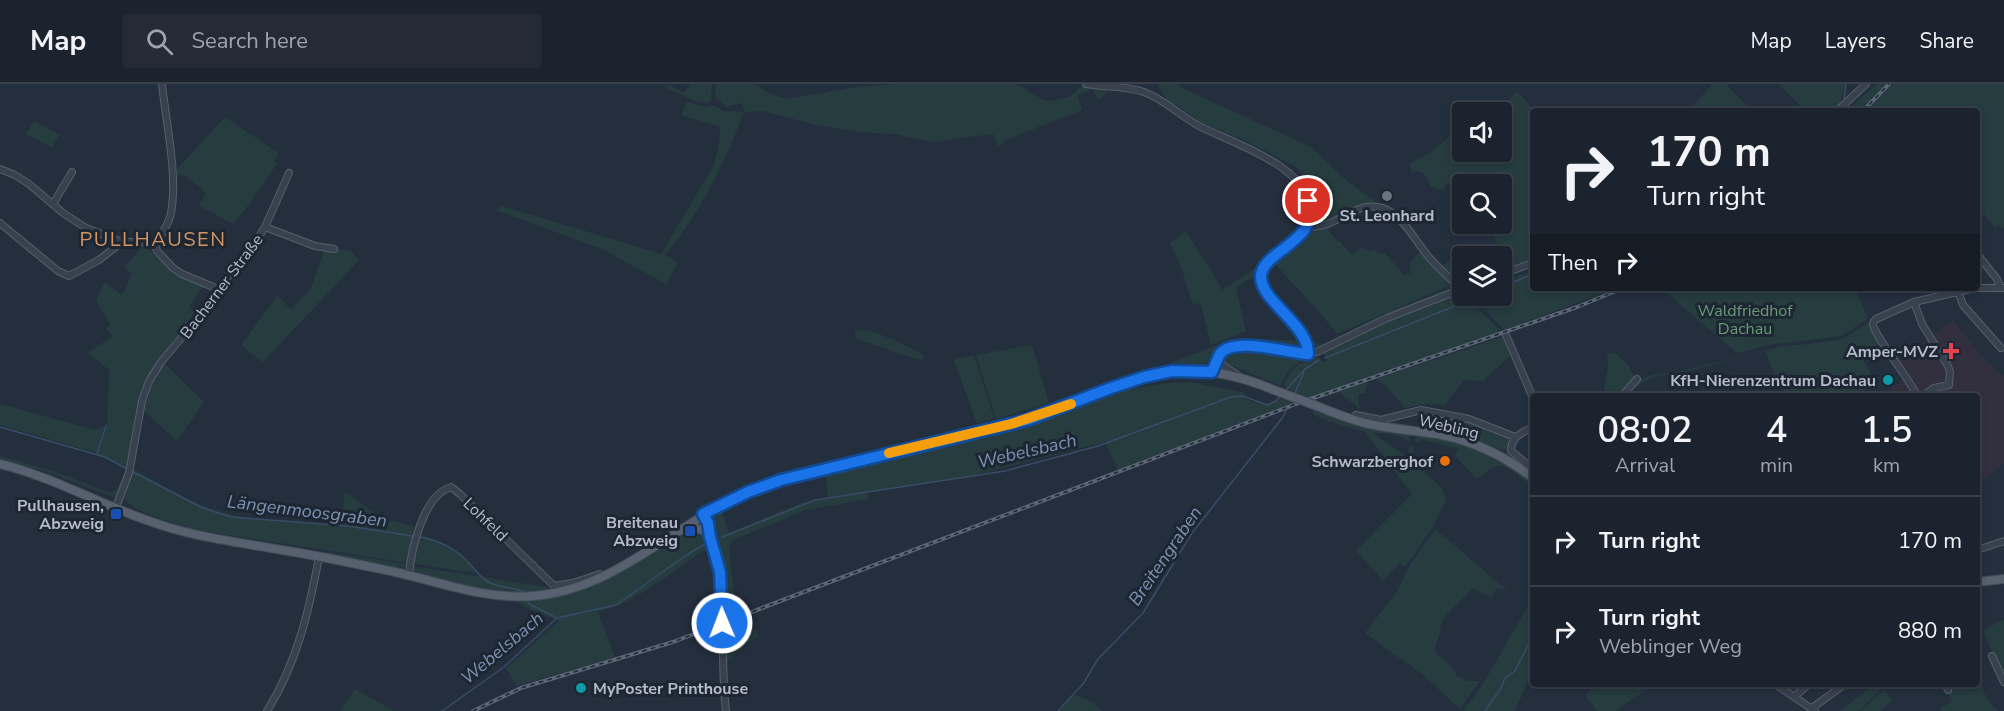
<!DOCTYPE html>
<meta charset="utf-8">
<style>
body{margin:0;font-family:"Nunito Sans",sans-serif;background:#242b36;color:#f1f3f6;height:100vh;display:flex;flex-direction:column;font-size:22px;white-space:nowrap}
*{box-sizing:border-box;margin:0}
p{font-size:20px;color:#a0a4aa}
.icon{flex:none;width:33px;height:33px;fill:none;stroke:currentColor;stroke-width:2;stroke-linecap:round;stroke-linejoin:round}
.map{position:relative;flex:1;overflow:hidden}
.details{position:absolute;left:1530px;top:309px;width:450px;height:294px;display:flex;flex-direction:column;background:#1b232e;border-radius:6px;box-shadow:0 3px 9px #0003,0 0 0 2px #39404a}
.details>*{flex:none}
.top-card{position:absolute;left:1530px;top:24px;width:450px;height:183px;border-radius:6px;box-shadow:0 3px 9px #0003,0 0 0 2px #39404a;background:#1b232e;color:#f1f3f6;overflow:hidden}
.fabs{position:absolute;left:1452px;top:18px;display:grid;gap:12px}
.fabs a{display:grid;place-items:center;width:60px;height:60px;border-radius:6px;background:#1b232e;box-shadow:0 3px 9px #0003,0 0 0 2px #39404a;font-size:30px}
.pin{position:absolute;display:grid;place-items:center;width:51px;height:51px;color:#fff;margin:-26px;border:3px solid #fff;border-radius:50%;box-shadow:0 2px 6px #0007}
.me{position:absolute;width:66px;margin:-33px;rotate:359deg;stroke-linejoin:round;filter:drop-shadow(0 0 4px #0008)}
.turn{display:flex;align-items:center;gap:21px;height:126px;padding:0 18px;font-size:27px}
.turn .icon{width:78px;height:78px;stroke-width:2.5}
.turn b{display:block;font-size:42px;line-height:51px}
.then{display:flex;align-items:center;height:57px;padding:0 18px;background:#0003;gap:12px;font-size:22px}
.eta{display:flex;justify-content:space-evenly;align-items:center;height:102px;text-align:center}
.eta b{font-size:36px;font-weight:600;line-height:42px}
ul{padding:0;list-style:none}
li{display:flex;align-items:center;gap:18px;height:90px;padding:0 18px;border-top:2px solid #39404a}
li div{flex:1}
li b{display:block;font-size:22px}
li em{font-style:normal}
header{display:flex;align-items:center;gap:36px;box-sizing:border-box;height:84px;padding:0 30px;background:#1b232e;border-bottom:2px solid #39404a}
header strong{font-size:28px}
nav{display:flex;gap:33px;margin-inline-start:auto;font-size:21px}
.search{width:420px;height:54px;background:#242b36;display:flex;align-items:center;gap:15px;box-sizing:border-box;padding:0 21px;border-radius:6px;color:#a0a4aa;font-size:22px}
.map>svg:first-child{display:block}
.medical{fill:#32303f}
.green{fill:#263c3f;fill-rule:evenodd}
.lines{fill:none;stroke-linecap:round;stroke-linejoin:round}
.stream{stroke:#394c67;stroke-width:1.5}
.minor-casing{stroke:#565f6c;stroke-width:8}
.major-casing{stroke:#414a57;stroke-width:10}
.minor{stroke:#38414e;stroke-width:6}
.major{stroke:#56606e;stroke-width:8}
.rail-casing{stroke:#5a6575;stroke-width:4}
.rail{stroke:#1d2633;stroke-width:1.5;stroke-dasharray:4.5;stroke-linecap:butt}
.major-bridge-casing{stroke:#414a57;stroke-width:10;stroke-linecap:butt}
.major-bridge{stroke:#56606e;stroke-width:8}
.route-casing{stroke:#114b97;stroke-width:15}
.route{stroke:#1a73e8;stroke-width:10}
.slow{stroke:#f59e0b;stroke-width:10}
.worship-dot{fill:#6b7280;stroke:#1d2633;stroke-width:2}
.health-dot{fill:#e0444e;stroke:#1d2633;stroke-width:2}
.culture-dot{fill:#0f9aa8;stroke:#1d2633;stroke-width:2}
.food-dot{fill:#e8710a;stroke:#1d2633;stroke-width:2}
.transit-dot{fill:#1a4fb4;stroke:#1d2633;stroke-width:2}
.labels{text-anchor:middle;stroke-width:6;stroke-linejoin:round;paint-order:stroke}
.poi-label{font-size:16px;font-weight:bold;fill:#b4bcc9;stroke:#1d2633;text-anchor:end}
.street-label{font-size:16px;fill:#b4bcc9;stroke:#1d2633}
.park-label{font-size:16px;fill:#6b9a76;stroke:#1d2633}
.water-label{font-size:18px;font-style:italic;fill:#7c92b1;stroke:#1d2633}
.quarter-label{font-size:20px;letter-spacing:1.5px;fill:#d59563;stroke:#1d2633}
</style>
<header>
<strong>Map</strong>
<div class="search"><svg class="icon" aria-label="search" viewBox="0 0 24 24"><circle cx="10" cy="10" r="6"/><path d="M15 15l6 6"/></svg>Search here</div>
<nav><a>Map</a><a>Layers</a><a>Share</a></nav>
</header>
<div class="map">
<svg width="2004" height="627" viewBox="0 0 2004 627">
<rect width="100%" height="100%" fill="#242f3e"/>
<!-- medical -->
<path class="medical" d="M1953 236 1981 272 2001 291H2004V379L1977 400V312H1882L1905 293 1897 278Z"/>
<!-- green -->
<path class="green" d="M669 0 683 9 691 0H712L711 16 707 19 697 18 667 4Z
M716 0H754L767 8 786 15 856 3 894 0H1016L1043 16 1052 17 1068 13 1076 8 1080 3 1110 5 1098 17 1093 5 1077 11 1082 26 1003 57V60L998 62 993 50 932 58 894 50 859 48 812 40 763 27 744 28C725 78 700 130 665 171L678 179 666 200 602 165 496 126 502 122 661 170 713 83 718 66 720 45 718 42 681 31 687 18 704 23 713 21 723 27 744 28 742 19 727 23 715 12Z
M1157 0H1178L1182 4 1311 63 1341 92 1376 118 1375 120 1355 124 1317 140V127L1313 112 1305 92 1296 83 1244 56 1198 37 1178 22 1168 18Z
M1712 0H1728V3L1752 27H1689Z
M1778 0H1846L1839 21 1831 27H1806Z
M1877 0H1886L1860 27H1846Z
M1893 0H2004V143L2002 145 1998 141 1995 144 1984 130 1977 136V27H1867Z
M1517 7 1535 27H1533V175L1502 186V172H1492L1500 165 1488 140H1502V100H1469L1462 93 1446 101 1443 107 1430 102C1429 92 1421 86 1412 88L1409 80 1431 68 1462 42V68H1502V28H1499Z
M225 33 279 69 274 77 277 80 244 127 233 140 199 122 206 109 185 91 173 92 174 88Z
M34 37 60 51 52 63 26 50Z
M1325 142 1338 158 1340 157 1352 171 1362 163 1371 168 1374 165 1379 169H1385L1405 192 1410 189V178L1422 166 1454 200 1337 250 1322 231 1273 178 1307 148Z
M1186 147 1223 206 1259 182 1258 190 1236 203 1246 247 1211 261 1201 221 1200 219 1193 221 1181 183 1170 159Z
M143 161 175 189 204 200 189 223 200 230 149 293 128 384 98 371 107 341 109 286 88 269 113 252 106 245 110 240 96 217 104 198 122 211 132 190 125 183Z
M1480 162 1485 171 1488 172H1462V200L1460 201 1443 184V181L1449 176Z
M325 165 350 166 359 176 263 278 241 261 277 212 291 225 310 206Z
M1533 186V204H1615L1505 246 1471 212H1502V198Z
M1454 202 1451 206 1373 238 1328 261 1316 265 1308 258 1322 260 1389 228Z
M1661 204H1871L1858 210 1868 234 1842 252 1768 261 1737 269Z
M1460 208 1502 248 1372 291 1310 314 1286 304 1284 300C1289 288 1303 273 1316 271L1323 278 1327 276 1323 269 1392 235Z
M1869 238 1880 259 1861 273 1876 297 1858 312H1787L1771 283 1765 266 1686 288 1652 293 1635 303 1627 312H1625L1635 299 1651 291 1682 287 1783 262 1809 260 1843 255Z
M855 246C881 246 899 260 923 270V276L898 270 886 264C881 264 863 256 855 254Z
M1505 252 1512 270 1483 297 1464 296 1445 321 1425 320 1405 324 1386 302 1376 295Z
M1240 254 1302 257 1304 261 1301 267C1279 267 1257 256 1235 259 1223 261 1221 268 1213 275 1202 283 1184 279 1171 279L1225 258Z
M1032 261 1049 319 996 335 976 271Z
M1235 264H1248L1299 272 1302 275 1286 290 1281 302 1230 281 1224 276V271Z
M1614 269C1625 276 1631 282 1634 294L1620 312H1603L1608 282 1607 270Z
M974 271 994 334 977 340 954 276Z
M164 279 204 318 177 357 143 326 152 300Z
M1368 297 1365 309 1358 311 1360 325 1339 308Z
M1192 298 1245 309 1243 314 1266 322 1282 315 1295 318 1118 386 1105 358 962 394 867 408 868 415 806 426 733 456 729 464 736 529 724 533 723 501 710 433 712 429 721 425 761 406 785 397 845 383H851L954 357 957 359 1005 349 1009 345 1044 337 1111 309 1164 299ZM826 392 828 414 801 419 729 449 722 429 761 409 795 399Z
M0 320 95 346 105 342 97 369 0 341Z
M1313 325 1349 337 1410 352 1409 357C1401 351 1384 349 1373 349L1407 373 1409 363 1412 361 1415 376 1413 379 1442 404 1446 416 1432 445 1405 483 1400 479 1383 496 1356 467 1412 410 1365 348 1325 336 1312 330Z
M1449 332 1483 341 1510 352 1507 367 1446 348Z
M979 340 982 342 981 345 838 379 837 376 967 346Z
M1419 350C1435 354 1453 355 1469 360 1492 368 1515 383 1533 399V405C1526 398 1507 379 1497 382 1491 384 1483 391 1477 395L1454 371 1458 365 1421 355 1419 358 1415 356Z
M0 372 53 387 111 409 118 404 125 387 127 389 118 415 44 387 0 376Z
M132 384C163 401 195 423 229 430 265 438 304 437 341 440L345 408 383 435 414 442 408 479 216 449C194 445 135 432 124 414Z
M1435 445 1508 507 1497 504 1491 513 1473 504 1447 530 1441 540 1440 549 1435 564 1436 569 1453 584 1457 592 1467 597H1480L1460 625 1422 590 1365 549 1398 506 1411 479Z
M688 447H699L706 455 714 478 706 465C674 486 636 519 598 528L615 573 517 602 506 584 559 537 529 525 511 514 571 508Z
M418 450C442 458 461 467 477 488L460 487 412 479Z
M319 467 408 480 406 484 398 482 395 486 319 469Z
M412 482 547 503 551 507 520 509 485 506 412 488Z
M1533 514V586L1515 627H1463L1481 603Z
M749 535 759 552 747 560 727 578 725 547 729 543Z
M2004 535V591L1985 553 1984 546Z
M1977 585C1982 602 1984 618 2000 627H1942L1939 624 1952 618 1948 609 1952 608 1947 600H1977Z
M1599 600H1655L1615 627H1597L1585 611Z
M1875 600H1883V603L1859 627H1840Z
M355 605 394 627H340Z
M1885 605 1892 617 1880 627H1860Z
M1074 611 1087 615 1103 627H1059Z"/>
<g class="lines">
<!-- stream -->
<path class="stream" d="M1844 18 1846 0
M1502 203 1533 190
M1325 274 1480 212
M1285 307 1305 285 1319 276
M1294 311 1304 288
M0 343 105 373 127 385
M97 370 106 342
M131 387 203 424 231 433 347 442 412 452
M420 453C437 456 454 464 466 476 474 484 480 494 490 499 499 503 513 504 523 507V509
M722 453 815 416 1005 387 1098 362 1231 313 1243 312 1267 321 1276 317 1280 313
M527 516 529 520 555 533
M442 627 504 583 557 534 616 521 685 472 705 460
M1058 627 1083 600 1098 575 1143 529 1192 449 1283 333 1286 326
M1485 627 1501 604 1505 594 1515 587 1533 551"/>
<defs>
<path id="minor" d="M1086 0C1105 3 1126 2 1144 8 1164 15 1180 32 1199 42 1232 59 1314 83 1310 131 1307 158 1260 171 1261 194 1263 220 1309 240 1308 270
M1837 27 1866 0
M0 85 15 91 29 100 63 129 86 144 122 158H146L156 163 157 167 173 184 182 190 218 205
M53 120 72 88
M0 139 58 187 69 192 99 176 122 158
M1307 142C1322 146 1340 134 1354 127 1393 109 1408 148 1428 172 1438 184 1450 194 1461 205
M265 143 315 162 334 165
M156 163C159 151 169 142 171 129 178 91 166 39 162 0
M1977 170 1997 195 2000 203
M1502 190 1533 179
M1977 204H2004
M1958 207 1963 221 2001 264
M1914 218 1922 240 1948 282 1950 288 1949 301 1934 304 1923 312
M1506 251 1533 314
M1217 276 1227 284 1239 292
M1212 288 1221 270 1233 262H1252L1296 269 1317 268 1387 234 1462 205
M1622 312 1637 295
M1917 312C1912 298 1871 248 1873 239 1874 237 1875 236 1876 235L1914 218 1975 204
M1356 331 1381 336 1421 326 1469 335 1515 353
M1533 343C1522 349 1511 352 1511 367L1533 385
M116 423 129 389 142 317 149 297 161 278 200 232 218 205 255 159 265 143 289 89
M710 453C729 510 719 569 726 627
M1977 466 2004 457
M409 491C411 467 423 411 451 403L460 410 554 502 573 499 600 490
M1977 546H1978
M1992 572 2004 598
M1775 600 1815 627
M1945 600 1948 606
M1794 613 1809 600
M1812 624 1845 600
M267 627C297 579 309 527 319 473"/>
<path id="major" d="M1317 322C1334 329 1351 336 1369 340 1393 345 1418 347 1442 351 1476 358 1506 373 1533 394
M0 380C57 394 108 425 164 442 202 454 242 459 282 466 320 472 357 480 395 488 440 498 486 516 533 512 614 506 673 442 743 410 778 394 816 387 853 378 909 365 967 353 1023 337 1072 323 1118 294 1169 288 1205 283 1241 292 1274 306
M703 430 708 439 710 453
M683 446 695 444 705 447
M1977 498 2004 495"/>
</defs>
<!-- minor casing -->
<use href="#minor" class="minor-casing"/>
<!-- major casing -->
<use href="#major" class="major-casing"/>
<!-- minor -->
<use href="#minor" class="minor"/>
<!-- major -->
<use href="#major" class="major"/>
<defs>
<path id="rail" d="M1863 27 1889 0
M473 627 521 604 673 558 1296 320 1577 223 1623 204"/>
</defs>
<!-- rail casing -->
<use href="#rail" class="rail-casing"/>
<!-- rail -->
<use href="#rail" class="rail"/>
<defs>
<path id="major-bridge" d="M1274 306 1317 322"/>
</defs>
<!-- major-bridge casing -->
<use href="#major-bridge" class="major-bridge-casing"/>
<!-- major-bridge -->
<use href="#major-bridge" class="major-bridge"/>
</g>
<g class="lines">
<defs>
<path id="route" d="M722 539 720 488 710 453 708 439 703 430 748 408 781 396 1027 336 1111 304 1144 293 1172 287 1212 288C1215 282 1217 275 1220 270 1234 252 1287 269 1308 270 1309 240 1259 217 1261 191 1264 166 1321 157 1308 117"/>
</defs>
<!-- route casing -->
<use href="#route" class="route-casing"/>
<!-- route -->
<use href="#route" class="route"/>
<!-- slow -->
<path class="slow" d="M889 369 1011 340 1071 320"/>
</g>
<!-- markers -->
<circle class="worship-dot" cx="1387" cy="112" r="6"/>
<path class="health-dot" d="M1948 258h6v6h6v6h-6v6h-6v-6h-6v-6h6z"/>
<g class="culture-dot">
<circle cx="1888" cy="296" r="6"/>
<circle cx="581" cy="604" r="6"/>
</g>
<circle class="food-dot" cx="1445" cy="377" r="6"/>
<g class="transit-dot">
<rect x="110" y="424" width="12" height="12" rx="3"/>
<rect x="684" y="441" width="12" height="12" rx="3"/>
</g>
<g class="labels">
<!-- poi labels -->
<g class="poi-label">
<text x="1387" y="137" text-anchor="middle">St. Leonhard</text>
<text x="1938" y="273">Amper-MVZ</text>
<text x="1876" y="302">KfH-Nierenzentrum Dachau</text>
<text x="1433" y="383">Schwarzberghof</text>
<text x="104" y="427">Pullhausen,<tspan x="104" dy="18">Abzweig</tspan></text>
<text x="678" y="444">Breitenau<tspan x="678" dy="18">Abzweig</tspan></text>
<text x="593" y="610" text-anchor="start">MyPoster Printhouse</text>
</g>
<!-- street labels -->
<g class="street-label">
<text transform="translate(221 202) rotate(-53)" y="6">Bacherner Straße</text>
<text transform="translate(1449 342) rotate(13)" y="6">Webling</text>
<text transform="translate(486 435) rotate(44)" y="6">Lohfeld</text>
</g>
<!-- park labels -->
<g class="park-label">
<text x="1745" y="232">Waldfriedhof<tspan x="1745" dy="18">Dachau</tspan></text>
</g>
<!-- water labels -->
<g class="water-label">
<text transform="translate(1027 367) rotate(-13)" y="6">Webelsbach</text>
<text transform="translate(307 427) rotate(7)" y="6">Längenmoosgraben</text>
<text transform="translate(1165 472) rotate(-56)" y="6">Breitengraben</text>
<text transform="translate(502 564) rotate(-40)" y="6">Webelsbach</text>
</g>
<!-- quarter labels -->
<g class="quarter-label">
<text x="153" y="162">PULLHAUSEN</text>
</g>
</g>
</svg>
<div class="fabs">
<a><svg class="icon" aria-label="sound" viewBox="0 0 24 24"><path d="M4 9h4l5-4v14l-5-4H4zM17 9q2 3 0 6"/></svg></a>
<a><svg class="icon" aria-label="search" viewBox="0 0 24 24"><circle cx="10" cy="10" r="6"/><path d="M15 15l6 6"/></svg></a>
<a><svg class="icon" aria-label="layers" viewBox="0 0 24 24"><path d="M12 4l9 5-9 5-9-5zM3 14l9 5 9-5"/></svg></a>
</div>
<div class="pin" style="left:1308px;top:117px;background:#d93025"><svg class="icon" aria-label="arrive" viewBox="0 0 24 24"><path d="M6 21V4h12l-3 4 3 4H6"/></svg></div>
<svg class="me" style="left:722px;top:539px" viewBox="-20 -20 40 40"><circle r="17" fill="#1a73e8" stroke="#fff" stroke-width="3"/><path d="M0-11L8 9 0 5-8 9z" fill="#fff"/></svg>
<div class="top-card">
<div class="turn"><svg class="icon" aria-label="right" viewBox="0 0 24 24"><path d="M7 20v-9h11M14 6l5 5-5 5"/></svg><div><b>170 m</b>Turn right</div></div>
<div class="then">Then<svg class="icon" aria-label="right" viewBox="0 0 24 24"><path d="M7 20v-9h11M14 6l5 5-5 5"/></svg></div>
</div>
<section class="details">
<div class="eta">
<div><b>08:02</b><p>Arrival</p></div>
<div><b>4</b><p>min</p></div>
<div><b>1.5</b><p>km</p></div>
</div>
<ul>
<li><svg class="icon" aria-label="right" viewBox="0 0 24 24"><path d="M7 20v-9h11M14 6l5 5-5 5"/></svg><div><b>Turn right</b></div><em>170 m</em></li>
<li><svg class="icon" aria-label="right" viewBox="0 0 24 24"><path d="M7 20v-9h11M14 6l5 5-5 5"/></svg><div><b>Turn right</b><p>Weblinger Weg</p></div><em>880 m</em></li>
</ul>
</section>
</div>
